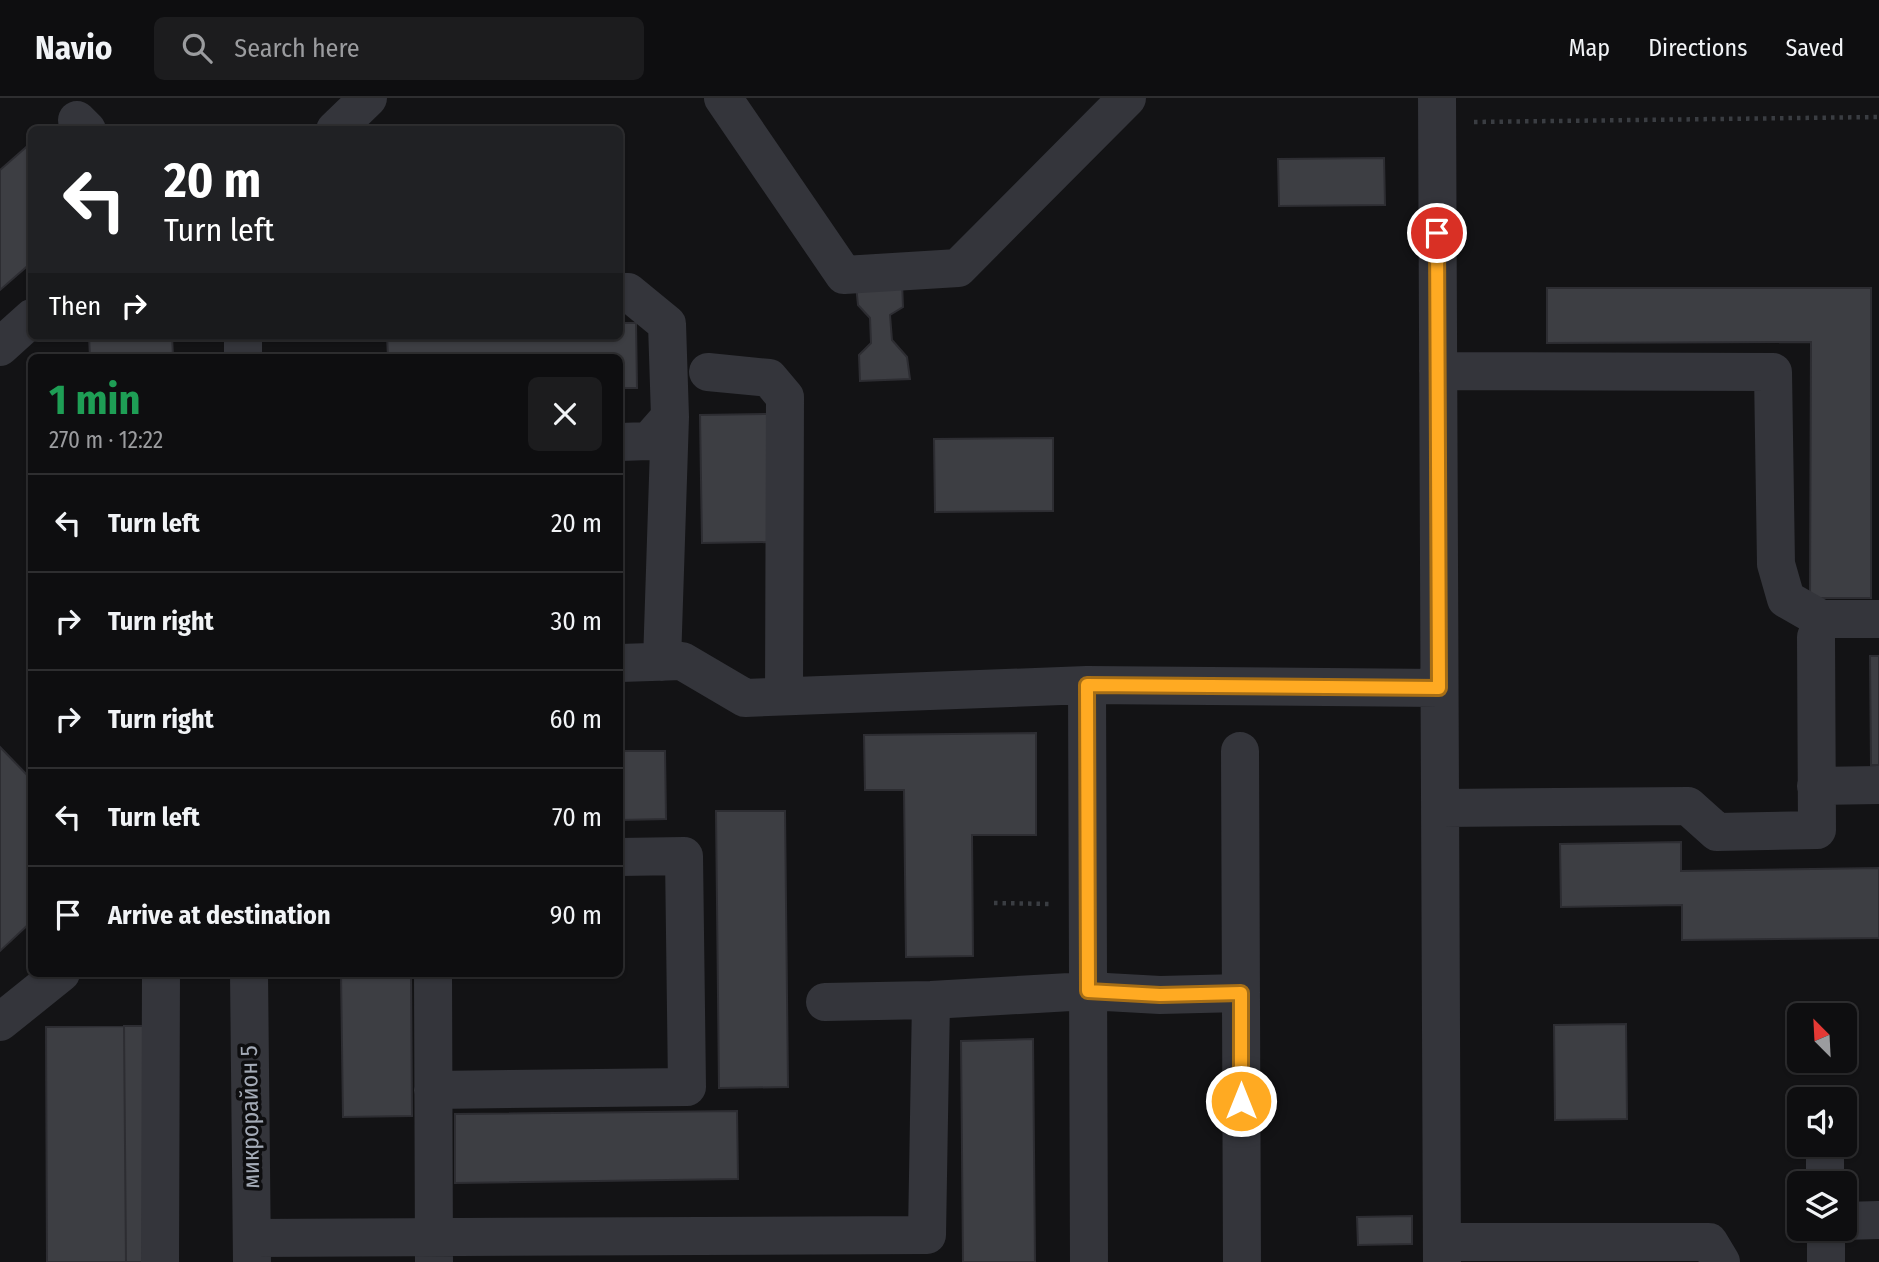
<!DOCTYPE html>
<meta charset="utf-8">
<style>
body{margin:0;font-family:"Fira Sans Condensed",sans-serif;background:#1c1c1e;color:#f1f3f6;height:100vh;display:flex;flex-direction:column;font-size:26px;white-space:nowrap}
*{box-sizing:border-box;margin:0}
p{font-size:23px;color:#9b9c9f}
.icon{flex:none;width:38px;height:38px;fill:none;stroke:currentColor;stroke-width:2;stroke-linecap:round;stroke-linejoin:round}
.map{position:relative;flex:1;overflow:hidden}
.drawer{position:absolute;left:28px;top:256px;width:595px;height:623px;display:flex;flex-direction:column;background:#0e0e10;border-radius:10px;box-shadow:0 2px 5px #0004,0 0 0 2px #2e2e30}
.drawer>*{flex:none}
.banner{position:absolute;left:28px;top:28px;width:595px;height:214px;border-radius:10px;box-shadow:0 2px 5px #0004,0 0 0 2px #2e2e30;background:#202124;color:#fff;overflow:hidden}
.needle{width:46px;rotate:336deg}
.fabs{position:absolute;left:1787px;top:905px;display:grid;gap:14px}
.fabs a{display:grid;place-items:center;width:70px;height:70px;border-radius:10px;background:#0e0e10;box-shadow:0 2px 5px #0004,0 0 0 2px #2e2e30;font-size:35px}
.pin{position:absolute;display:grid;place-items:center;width:60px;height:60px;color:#fff;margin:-30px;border:4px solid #fff;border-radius:50%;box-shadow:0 2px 7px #0007}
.me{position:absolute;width:77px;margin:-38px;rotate:0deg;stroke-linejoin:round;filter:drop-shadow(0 0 5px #0008)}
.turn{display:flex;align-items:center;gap:24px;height:147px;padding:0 21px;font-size:32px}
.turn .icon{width:91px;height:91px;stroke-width:2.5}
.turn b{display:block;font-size:49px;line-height:60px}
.then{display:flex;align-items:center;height:66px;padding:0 21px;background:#0003;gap:14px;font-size:26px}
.round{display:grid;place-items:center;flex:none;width:74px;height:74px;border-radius:10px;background:#1c1c1e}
.headline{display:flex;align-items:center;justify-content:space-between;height:119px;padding:0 21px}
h1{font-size:42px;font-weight:700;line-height:52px;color:#1e9e55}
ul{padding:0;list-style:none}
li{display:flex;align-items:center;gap:21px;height:98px;padding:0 21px;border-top:2px solid #2e2e30}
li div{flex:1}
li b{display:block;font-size:26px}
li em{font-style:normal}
header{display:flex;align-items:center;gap:42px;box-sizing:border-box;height:98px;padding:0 35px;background:#0e0e10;border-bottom:2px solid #2e2e30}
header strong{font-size:33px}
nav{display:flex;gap:38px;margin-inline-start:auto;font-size:24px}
.search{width:490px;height:63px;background:#1c1c1e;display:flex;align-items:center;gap:18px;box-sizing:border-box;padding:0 24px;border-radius:10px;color:#9b9c9f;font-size:26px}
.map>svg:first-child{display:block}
.building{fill:#3d3e43;stroke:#2d2d32;stroke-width:2}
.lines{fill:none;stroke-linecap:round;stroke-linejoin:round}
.path{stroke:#3a3d42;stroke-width:4.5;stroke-dasharray:3.5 5;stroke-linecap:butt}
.minor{stroke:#34353b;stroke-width:38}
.route-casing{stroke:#a66e16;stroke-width:18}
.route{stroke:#fa2;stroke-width:12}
.labels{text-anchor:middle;stroke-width:7;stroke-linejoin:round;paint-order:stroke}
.street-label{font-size:24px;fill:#a4abb7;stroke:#0e0e10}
</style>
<header>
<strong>Navio</strong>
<div class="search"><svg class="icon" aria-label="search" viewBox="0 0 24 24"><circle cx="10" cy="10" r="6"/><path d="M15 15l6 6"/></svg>Search here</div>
<nav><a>Map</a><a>Directions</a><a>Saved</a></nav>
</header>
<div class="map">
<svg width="1879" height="1164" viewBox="0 0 1879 1164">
<rect width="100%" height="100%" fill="#131315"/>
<!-- building -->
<path class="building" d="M32 44V164L0 192V72Z
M1384 60 1385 107 1279 108 1278 61Z
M902 184 903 209 890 217 892 242 907 259 910 281 860 283 859 257 871 245 870 220 858 207 856 187Z
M1547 190H1871V500H1810L1811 244 1547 245Z
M620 225H636L637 290H620V259H388L387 238H620Z
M89 238H172L173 259H90Z
M769 316 772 444 702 445 700 317Z
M1053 340V413L935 414 934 341Z
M1870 558H1879V667H1871Z
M1036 635V737H972L973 858 906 859 904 692H865L864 637Z
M0 649 32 682V823L0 853Z
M620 653H665L666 721 620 722Z
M716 713H785L788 989 719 990Z
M1681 744V773L1879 770V840L1682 842V807L1561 809 1560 746Z
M341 875H411L412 1018 343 1019Z
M1626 926 1627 1021 1555 1022 1554 927Z
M124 928 126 1164H47L46 929Z
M124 928H145L147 1164H126Z
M1033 941 1035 1164H963L961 943Z
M737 1013 738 1081 455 1085V1016Z
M1412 1118V1146L1358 1147 1357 1119Z"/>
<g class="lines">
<!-- path -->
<path class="path" d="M1474 24 1879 19
M994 805 1052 806"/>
<!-- minor -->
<path class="minor" d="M723 0 844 177 958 170 1127 0
M1437 0 1442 1164
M77 22 87 32
M335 32 368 0
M620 194H628L667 226 670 319 649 343 620 344
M243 238V259
M0 249 32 220
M1438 273 1773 274 1776 466 1786 501 1821 521H1879
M708 274 769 280 785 299 784 598
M662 564 670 319
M620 565 682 563 745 600 1087 587 1439 590
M1087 587 1089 1164
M1240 653 1242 1164
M1816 688 1879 687
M1442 710 1688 708 1717 734 1817 732 1816 539
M249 875 252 1164
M433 875 434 1163
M825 904 931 902 1088 893 1160 897 1241 895
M0 924 61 875
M433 992 687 989 684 758 620 759
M1825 1046V1085
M1844 1123 1879 1122
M1826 1130V1164
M252 1140 927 1137 931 902
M1442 1144H1709L1721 1164
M160 1164 161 875"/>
</g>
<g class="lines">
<defs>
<path id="route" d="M1241 1003V895L1160 897 1088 893 1087 587 1439 590 1437 135"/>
</defs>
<!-- route casing -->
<use href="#route" class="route-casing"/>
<!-- route -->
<use href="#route" class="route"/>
</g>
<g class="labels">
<!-- street labels -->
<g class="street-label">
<text transform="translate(250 1019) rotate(-91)" y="8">микрорайон 5</text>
</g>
</g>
</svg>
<div class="fabs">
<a><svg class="needle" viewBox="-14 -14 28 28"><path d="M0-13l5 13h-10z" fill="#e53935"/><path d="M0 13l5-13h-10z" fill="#9b9c9f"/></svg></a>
<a><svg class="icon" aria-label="sound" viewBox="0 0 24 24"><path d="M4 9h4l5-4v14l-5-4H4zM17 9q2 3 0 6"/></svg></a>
<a><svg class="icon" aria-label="layers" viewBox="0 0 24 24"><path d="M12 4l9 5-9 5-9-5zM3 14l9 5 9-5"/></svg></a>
</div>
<div class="pin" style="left:1437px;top:135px;background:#d93025"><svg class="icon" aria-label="arrive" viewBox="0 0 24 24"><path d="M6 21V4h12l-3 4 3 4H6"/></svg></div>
<svg class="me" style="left:1241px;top:1003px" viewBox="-20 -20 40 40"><circle r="17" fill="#fa2" stroke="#fff" stroke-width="3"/><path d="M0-11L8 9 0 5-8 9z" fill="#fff"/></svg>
<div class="banner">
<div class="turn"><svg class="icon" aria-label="left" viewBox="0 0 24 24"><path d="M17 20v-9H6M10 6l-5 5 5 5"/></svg><div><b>20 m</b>Turn left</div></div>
<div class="then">Then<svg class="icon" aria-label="right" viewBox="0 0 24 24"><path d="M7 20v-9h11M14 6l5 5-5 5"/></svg></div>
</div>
<section class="drawer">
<div class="headline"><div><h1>1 min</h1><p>270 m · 12:22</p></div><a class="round"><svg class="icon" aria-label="close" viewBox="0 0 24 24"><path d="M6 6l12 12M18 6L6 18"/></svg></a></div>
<ul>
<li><svg class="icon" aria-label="left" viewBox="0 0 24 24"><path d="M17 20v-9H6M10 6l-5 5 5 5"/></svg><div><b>Turn left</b></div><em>20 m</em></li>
<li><svg class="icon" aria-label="right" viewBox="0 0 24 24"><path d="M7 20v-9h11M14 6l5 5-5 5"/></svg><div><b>Turn right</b></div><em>30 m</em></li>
<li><svg class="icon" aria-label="right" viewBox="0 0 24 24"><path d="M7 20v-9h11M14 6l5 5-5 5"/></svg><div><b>Turn right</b></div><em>60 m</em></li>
<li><svg class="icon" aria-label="left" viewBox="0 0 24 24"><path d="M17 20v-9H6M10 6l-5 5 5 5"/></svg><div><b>Turn left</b></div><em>70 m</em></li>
<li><svg class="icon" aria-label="arrive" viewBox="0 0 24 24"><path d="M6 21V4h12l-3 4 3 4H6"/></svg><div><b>Arrive at destination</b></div><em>90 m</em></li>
</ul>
</section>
</div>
